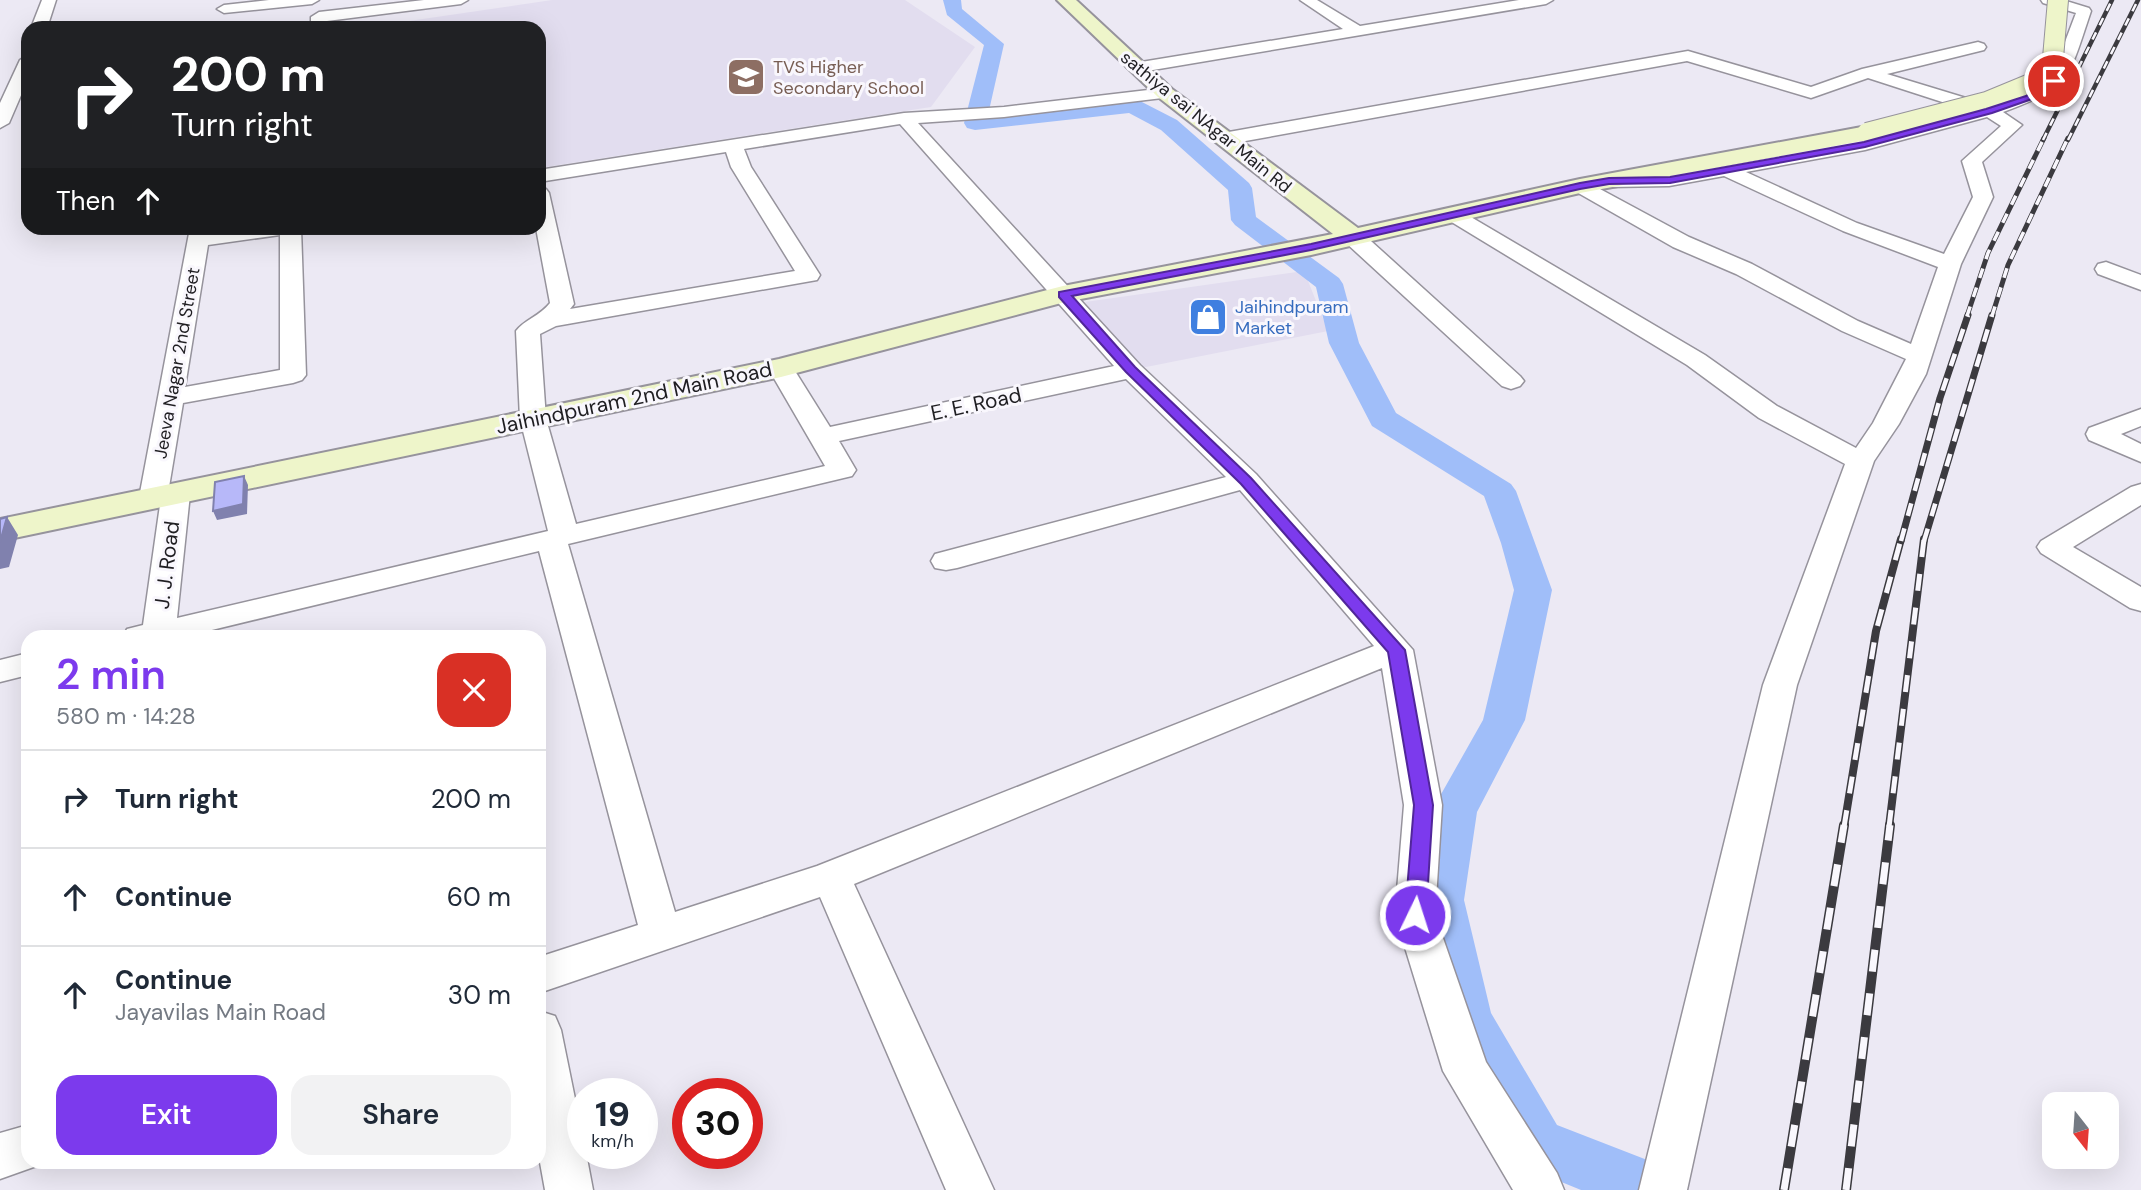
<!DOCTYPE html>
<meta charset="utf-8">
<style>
body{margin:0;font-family:"DM Sans",sans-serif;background:#f2f2f3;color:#1f2937;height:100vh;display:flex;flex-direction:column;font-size:26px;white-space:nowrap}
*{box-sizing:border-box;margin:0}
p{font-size:23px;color:#747a83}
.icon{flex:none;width:38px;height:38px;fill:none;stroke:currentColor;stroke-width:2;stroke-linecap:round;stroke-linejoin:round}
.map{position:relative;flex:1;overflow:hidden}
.sheet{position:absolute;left:21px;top:630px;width:525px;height:539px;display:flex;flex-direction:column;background:#fff;border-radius:21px;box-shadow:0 7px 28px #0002}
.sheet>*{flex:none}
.hud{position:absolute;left:21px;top:21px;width:525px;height:214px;border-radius:21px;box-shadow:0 7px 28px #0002;background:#202124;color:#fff;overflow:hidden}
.needle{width:46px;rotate:163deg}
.tools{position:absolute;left:2042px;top:1092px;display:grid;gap:14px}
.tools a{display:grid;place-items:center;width:77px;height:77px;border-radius:14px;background:#fff;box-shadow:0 7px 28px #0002;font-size:35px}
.speed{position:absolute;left:567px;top:1078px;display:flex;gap:14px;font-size:35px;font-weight:700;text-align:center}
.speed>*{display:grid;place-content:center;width:91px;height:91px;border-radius:50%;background:#fff;box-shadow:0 7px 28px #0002;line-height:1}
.speed small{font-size:18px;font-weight:400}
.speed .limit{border:10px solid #d22;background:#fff;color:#111}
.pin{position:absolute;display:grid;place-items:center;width:60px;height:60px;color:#fff;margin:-30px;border:4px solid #fff;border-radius:50%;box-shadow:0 2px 7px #0007}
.me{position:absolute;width:77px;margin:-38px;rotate:4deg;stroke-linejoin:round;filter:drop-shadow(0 0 5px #0008)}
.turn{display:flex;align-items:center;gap:24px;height:147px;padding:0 35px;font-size:32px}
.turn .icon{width:91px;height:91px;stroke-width:2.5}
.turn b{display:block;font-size:49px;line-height:60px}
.then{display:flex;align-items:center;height:66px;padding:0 35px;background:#0003;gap:14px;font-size:26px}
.round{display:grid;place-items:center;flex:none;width:74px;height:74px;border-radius:21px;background:#f2f2f3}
.head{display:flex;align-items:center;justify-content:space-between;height:119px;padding:0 35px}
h1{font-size:42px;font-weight:600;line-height:52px;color:#7c3aed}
.button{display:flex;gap:14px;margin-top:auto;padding:14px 35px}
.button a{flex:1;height:80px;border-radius:21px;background:#7c3aed;color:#fff;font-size:28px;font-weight:600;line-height:80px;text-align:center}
.button a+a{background:#f2f2f3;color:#1f2937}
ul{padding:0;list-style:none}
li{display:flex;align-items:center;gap:21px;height:98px;padding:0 35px;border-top:2px solid #e0e1e3}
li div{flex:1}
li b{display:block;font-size:26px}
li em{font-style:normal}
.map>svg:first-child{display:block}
.built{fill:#e2ddef}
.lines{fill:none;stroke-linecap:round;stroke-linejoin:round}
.canal{fill:#a0bef9;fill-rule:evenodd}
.street-casing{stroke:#96939c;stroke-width:3}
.secondary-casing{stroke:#96939c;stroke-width:4}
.street{fill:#fff;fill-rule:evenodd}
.secondary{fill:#eef5ca;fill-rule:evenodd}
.rail-far4-casing{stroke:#3b3a3f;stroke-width:4.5}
.rail-far3-casing{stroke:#3b3a3f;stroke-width:5}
.rail-far2-casing{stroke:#3b3a3f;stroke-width:7}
.rail-far1-casing{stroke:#3b3a3f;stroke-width:8}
.rail-casing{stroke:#3b3a3f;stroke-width:10}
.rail-far4{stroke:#f9f7fd;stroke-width:2.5;stroke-dasharray:8;stroke-linecap:butt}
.rail-far3{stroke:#f9f7fd;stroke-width:3.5;stroke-dasharray:10;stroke-linecap:butt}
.rail-far2{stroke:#f9f7fd;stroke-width:4.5;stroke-dasharray:13;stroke-linecap:butt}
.rail-far1{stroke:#f9f7fd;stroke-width:5;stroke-dasharray:17;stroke-linecap:butt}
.rail{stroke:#f9f7fd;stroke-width:7;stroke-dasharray:22;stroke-linecap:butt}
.secondary-bridge-casing{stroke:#96939c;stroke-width:22;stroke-linecap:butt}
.secondary-bridge{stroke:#eef5ca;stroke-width:20}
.shaded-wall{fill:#8081ae}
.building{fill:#b7b8f9;stroke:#8081ae;stroke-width:2}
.route{fill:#7c3aed;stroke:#51269a;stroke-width:2}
.labels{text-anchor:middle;stroke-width:6;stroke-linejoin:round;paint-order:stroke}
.far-education-label{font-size:18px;fill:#785e54;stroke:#f9f7fd;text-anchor:start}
.far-street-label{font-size:18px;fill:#1f1e22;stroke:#f9f7fd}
.far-shop-label{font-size:18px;fill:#366cbe;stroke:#f9f7fd;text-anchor:start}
.street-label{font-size:21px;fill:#1f1e22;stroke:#f9f7fd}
</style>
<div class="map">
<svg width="2141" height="1190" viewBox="0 0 2141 1190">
<rect width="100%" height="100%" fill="#ece9f4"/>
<!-- built -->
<path class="built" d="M552 0H905L975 47 931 107 539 168V28H361Z
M1304 271 1328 331 1131 370 1085 302Z"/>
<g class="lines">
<!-- canal -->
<path class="canal" d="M943 0H961L962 9 1004 44 988 115 1132 100 1140 101 1177 120 1249 183 1252 188 1256 217 1339 278 1343 284 1359 343 1396 413 1511 484 1516 491 1552 590 1525 720 1477 812 1464 900 1491 1013 1557 1125 1673 1170 1682 1190H1581L1517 1164 1439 1018 1414 900 1431 812 1483 720 1514 590 1501 543 1484 496 1372 426 1329 343 1316 287 1235 225 1231 220 1228 190 1161 130 1129 113 975 130 967 128 964 123 984 45 947 15Z"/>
<defs>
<path id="street" d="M42 0H56L47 28H31Z
M269 0H319L312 4 224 13 217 9 224 5Z
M424 0H468L461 4 327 21V28H311V17L319 12Z
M1300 0H1317L1360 26 1519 0H1553L1546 4 1135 73 1127 68 1135 63 1343 29Z
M2041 0H2063L2089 8 2091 11C2069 76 2072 87 2003 112L2022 125 1982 162 1993 197 1961 264 1926 374 1899 424 1874 461 1797 685 1687 1190H1639L1763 685 1845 464 1759 418 1687 365 1445 218 1442 214 1445 210H1459L1705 355 1777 406 1856 448 1873 423 1906 359 1842 331 1736 274 1673 247 1573 190 1570 186 1573 182H1587L1689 237 1752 264 1858 321 1911 344 1938 267 1843 231 1724 176 1669 186 1609 187 1599 181C1608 169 1656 176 1672 174 1772 160 1872 137 1970 111L1868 78 1811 98 1687 61 1223 145 1214 139 1223 133 1688 51 1811 87 1862 69 1978 42 1984 44 1986 47 1984 50 1887 74 1989 105 2023 93 2048 77 2054 71 2076 13 2043 3ZM1987 117 2001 126 1962 161 1973 197 1944 254 1857 223 1746 172 1865 150Z
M28 55V79L9 123 0 128V103L20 60Z
M1165 88 1171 89 1174 93 1171 97 1004 117 918 123 1140 365 1256 474 1413 650 1442 805 1435 915 1486 1062 1557 1173 1564 1190H1513L1443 1071 1395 915 1404 805 1382 668 854 884 994 1190H946L820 897 539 993V957L638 925 539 551 183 637H123L127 629 143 625 160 505 143 504 139 498 190 228H210V232L245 228H301L306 375 302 380 293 383 183 403 169 487 186 488 190 494 177 618 548 531 520 419 516 331C524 320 540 316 550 303L536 228H539V187L546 189 549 193 574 304 570 309 795 271 731 167 726 152 539 182V170L904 113 1004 107ZM900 124 1114 366 830 427 790 363 781 360 772 363 768 368 825 466 576 524 546 419 540 334 556 326 817 280 820 275 751 167 744 149ZM280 235V370L185 387 208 245ZM1126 379 1226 477 935 554 931 561 935 568 946 570 957 568 1240 490 1374 646 817 866 675 912 568 544 852 476 856 470 839 441Z
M1353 231 1361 232 1520 376 1524 381 1520 386 1511 389 1502 386 1345 242 1342 237 1345 232Z
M2106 262 2141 275V290L2098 274 2095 269 2098 264Z
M2141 409V426L2121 434 2141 444V462L2089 440 2086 434 2089 428Z
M2141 484V505L2073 547 2141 587V611L2130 608 2041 553 2037 547 2041 541 2131 487Z
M28 653V675L0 682V660Z
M539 1011 555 1016 561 1030 583 1138V1153H586L593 1190H545L539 1157Z
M28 1125V1162L45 1163 0 1179V1133Z"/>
<path id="secondary" d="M1057 0H1076L1172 89 1358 228 1580 179 1867 126 1875 128 1878 133 1875 138 1867 140 1580 193 1311 255 1065 302 781 377 0 541V519L779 359 1063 286 1333 234 1158 97Z"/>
</defs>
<!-- street casing -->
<use href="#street" class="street-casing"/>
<!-- secondary casing -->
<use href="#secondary" class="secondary-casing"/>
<!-- street -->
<use href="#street" class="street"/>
<!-- secondary -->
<use href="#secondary" class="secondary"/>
<defs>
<path id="rail-far4" d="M2043 140 2112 0
M2068 140 2138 0"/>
<path id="rail-far3" d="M1967 316 1988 253 2044 138
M1992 316 2008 265 2068 138"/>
<path id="rail-far2" d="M1901 541 1940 398 1968 315
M1924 541 1992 315"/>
<path id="rail-far1" d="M1844 827 1876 631 1901 539
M1889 827 1924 539"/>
<path id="rail" d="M1784 1190 1844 825
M1846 1190 1890 825"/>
</defs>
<!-- rail-far4 casing -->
<use href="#rail-far4" class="rail-far4-casing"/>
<!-- rail-far3 casing -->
<use href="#rail-far3" class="rail-far3-casing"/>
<!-- rail-far2 casing -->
<use href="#rail-far2" class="rail-far2-casing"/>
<!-- rail-far1 casing -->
<use href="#rail-far1" class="rail-far1-casing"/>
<!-- rail casing -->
<use href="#rail" class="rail-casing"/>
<!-- rail-far4 -->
<use href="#rail-far4" class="rail-far4"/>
<!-- rail-far3 -->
<use href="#rail-far3" class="rail-far3"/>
<!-- rail-far2 -->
<use href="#rail-far2" class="rail-far2"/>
<!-- rail-far1 -->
<use href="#rail-far1" class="rail-far1"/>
<!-- rail -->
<use href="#rail" class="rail"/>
<defs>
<path id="secondary-bridge" d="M1867 133 1987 102 2033 83 2053 58 2058 0"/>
</defs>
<!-- secondary-bridge casing -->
<use href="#secondary-bridge" class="secondary-bridge-casing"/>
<!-- secondary-bridge -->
<use href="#secondary-bridge" class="secondary-bridge"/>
</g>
<!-- shaded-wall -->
<path class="shaded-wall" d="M244 476 248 485 247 514 217 520 213 511Z
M7 517 18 535 9 567 0 569V542Z"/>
<!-- building -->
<path class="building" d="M244 476 243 504 213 511 215 482Z
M7 517 0 542V519Z"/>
<!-- route -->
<path class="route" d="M2054 78 2057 83 2032 99 1992 113 1865 147 1670 183 1609 184 1580 189 1311 250 1072 296 1135 367 1251 478 1405 650 1433 805 1426 915 1423 921 1415 923 1408 921 1405 915 1414 805 1388 652 1241 484 1126 372 1059 297V292L1311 244 1580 183 1609 178 1670 177 1864 142 1986 109 2026 96Z"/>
<!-- icons -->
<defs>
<symbol id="school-square" viewBox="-11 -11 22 22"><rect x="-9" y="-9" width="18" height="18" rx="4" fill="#8d6e63" stroke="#f9f7fd"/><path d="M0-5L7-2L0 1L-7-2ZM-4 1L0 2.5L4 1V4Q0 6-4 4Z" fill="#fff"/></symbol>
<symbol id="shop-square" viewBox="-11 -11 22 22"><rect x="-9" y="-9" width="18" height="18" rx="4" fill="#3f7fe0" stroke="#f9f7fd"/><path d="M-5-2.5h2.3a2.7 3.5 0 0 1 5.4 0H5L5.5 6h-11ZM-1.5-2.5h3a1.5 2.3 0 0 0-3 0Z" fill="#fff"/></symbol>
</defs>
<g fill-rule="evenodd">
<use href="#school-square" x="724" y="55" width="44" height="44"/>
<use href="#shop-square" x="1186" y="295" width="44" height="44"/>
</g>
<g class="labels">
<!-- far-education labels -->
<g class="far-education-label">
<text x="773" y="73">TVS Higher<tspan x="773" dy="21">Secondary School</tspan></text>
</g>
<!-- far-street labels -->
<g class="far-street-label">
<text transform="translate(1206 122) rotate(39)" y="6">sathiya sai NAgar Main Rd</text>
<text transform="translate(177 363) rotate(-80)" y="6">Jeeva Nagar 2nd Street</text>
</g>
<!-- far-shop labels -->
<g class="far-shop-label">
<text x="1235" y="313">Jaihindpuram<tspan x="1235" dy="21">Market</tspan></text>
</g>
<!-- street labels -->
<g class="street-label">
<text transform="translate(634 398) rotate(-12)" y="7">Jaihindpuram 2nd Main Road</text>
<text transform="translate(976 404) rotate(-12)" y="7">E. E. Road</text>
<text transform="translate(167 565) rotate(-83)" y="7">J. J. Road</text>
</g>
</g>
</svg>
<div class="tools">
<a><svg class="needle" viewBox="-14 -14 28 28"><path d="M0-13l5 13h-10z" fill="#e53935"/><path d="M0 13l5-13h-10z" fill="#747a83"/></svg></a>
</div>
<div class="speed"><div>19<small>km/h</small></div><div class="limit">30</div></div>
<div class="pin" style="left:2054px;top:81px;background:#d93025"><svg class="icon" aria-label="arrive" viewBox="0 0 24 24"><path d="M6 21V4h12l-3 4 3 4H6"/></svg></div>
<svg class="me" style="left:1415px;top:915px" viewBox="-20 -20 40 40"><circle r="17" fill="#7c3aed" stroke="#fff" stroke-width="3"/><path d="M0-11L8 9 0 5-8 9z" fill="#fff"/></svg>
<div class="hud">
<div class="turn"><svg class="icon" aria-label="right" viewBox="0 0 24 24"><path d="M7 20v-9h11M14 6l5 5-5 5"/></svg><div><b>200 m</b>Turn right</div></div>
<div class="then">Then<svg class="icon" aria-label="ahead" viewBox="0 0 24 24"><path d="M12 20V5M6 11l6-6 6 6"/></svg></div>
</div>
<section class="sheet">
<div class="head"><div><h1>2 min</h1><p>580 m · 14:28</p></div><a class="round" style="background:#d93025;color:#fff"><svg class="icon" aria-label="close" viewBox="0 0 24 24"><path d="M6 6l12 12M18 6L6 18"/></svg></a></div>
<ul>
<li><svg class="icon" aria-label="right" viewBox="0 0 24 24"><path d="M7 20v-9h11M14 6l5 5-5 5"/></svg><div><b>Turn right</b></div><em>200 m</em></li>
<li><svg class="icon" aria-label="ahead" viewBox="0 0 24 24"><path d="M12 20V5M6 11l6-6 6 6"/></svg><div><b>Continue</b></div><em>60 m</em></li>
<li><svg class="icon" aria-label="ahead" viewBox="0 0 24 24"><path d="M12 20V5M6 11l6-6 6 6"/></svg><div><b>Continue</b><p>Jayavilas Main Road</p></div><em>30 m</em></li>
</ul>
<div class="button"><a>Exit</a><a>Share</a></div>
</section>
</div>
